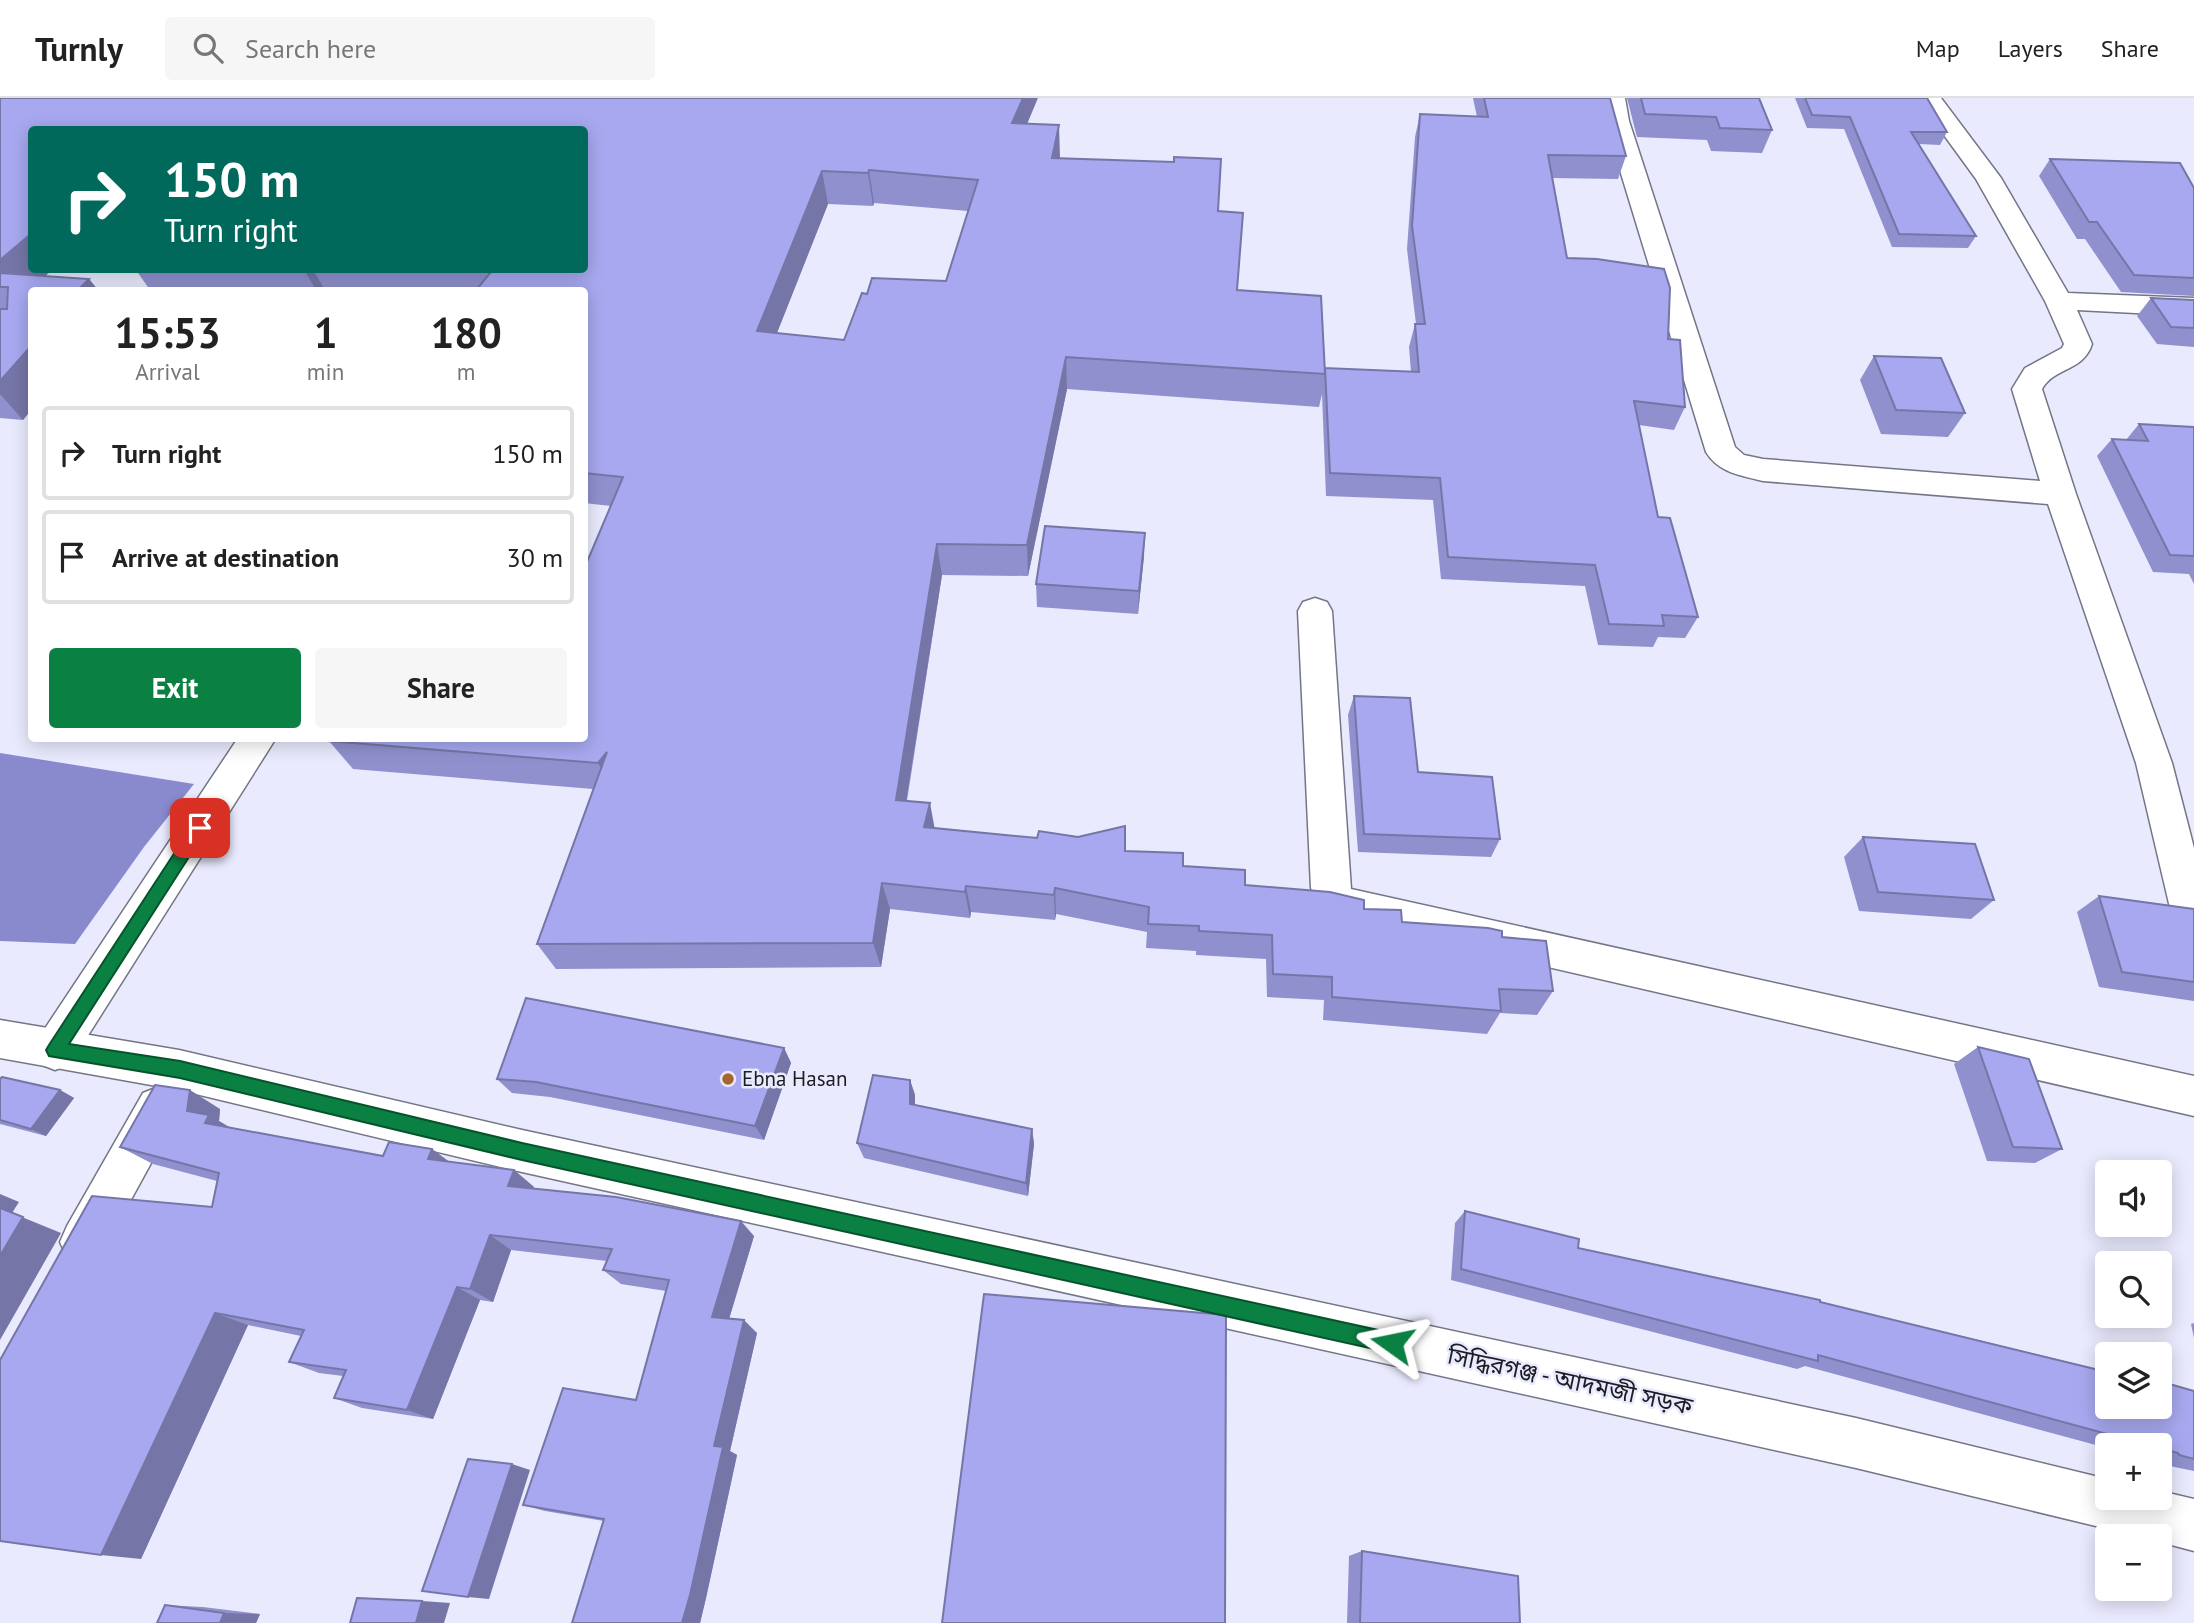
<!DOCTYPE html>
<meta charset="utf-8">
<style>
body{margin:0;font-family:"PT Sans","Noto Sans Bengali",sans-serif;background:#f6f6f6;color:#222;height:100vh;display:flex;flex-direction:column;font-size:26px;white-space:nowrap}
*{box-sizing:border-box;margin:0}
p{font-size:23px;color:#767676}
.icon{flex:none;width:38px;height:38px;fill:none;stroke:currentColor;stroke-width:2;stroke-linecap:round;stroke-linejoin:round}
.map{position:relative;flex:1;overflow:hidden}
.details{position:absolute;left:28px;top:189px;width:560px;height:455px;display:flex;flex-direction:column;background:#fff;border-radius:7px;box-shadow:0 4px 18px #0003}
.details>*{flex:none}
.banner{position:absolute;left:28px;top:28px;width:560px;height:147px;border-radius:7px;box-shadow:0 4px 18px #0003;background:#00695c;color:#fff;overflow:hidden}
.tools{position:absolute;left:2095px;top:1062px;display:grid;gap:14px}
.tools a{display:grid;place-items:center;width:77px;height:77px;border-radius:7px;background:#fff;box-shadow:0 4px 18px #0003;font-size:35px}
.pin{position:absolute;display:grid;place-items:center;width:60px;height:60px;color:#fff;margin:-30px;border-radius:14px;box-shadow:0 4px 10px #0006}
.me{position:absolute;width:77px;margin:-38px;rotate:282deg;stroke-linejoin:round;filter:drop-shadow(0 0 5px #0008)}
.turn{display:flex;align-items:center;gap:24px;height:147px;padding:0 21px;font-size:32px}
.turn .icon{width:91px;height:91px;stroke-width:2.5}
.turn b{display:block;font-size:49px;line-height:60px}
.eta{display:flex;justify-content:space-evenly;align-items:center;height:119px;text-align:center}
.eta b{font-size:42px;font-weight:600;line-height:49px}
.button{display:flex;gap:14px;margin-top:auto;padding:14px 21px}
.button a{flex:1;height:80px;border-radius:7px;background:#0b8043;color:#fff;font-size:28px;font-weight:600;line-height:80px;text-align:center}
.button a+a{background:#f6f6f6;color:#222}
ul{padding:0;list-style:none}
li{display:flex;align-items:center;gap:21px;height:94px;margin:0 14px 10px;padding:0 7px;border:4px solid #e0e0e0;border-radius:7px}
li div{flex:1}
li b{display:block;font-size:26px}
li em{font-style:normal}
header{display:flex;align-items:center;gap:42px;box-sizing:border-box;height:98px;padding:0 35px;background:#fff;border-bottom:2px solid #e0e0e0}
header strong{font-size:33px}
nav{display:flex;gap:38px;margin-inline-start:auto;font-size:24px}
.search{width:490px;height:63px;background:#f6f6f6;display:flex;align-items:center;gap:18px;box-sizing:border-box;padding:0 24px;border-radius:7px;color:#767676;font-size:26px}
.map>svg:first-child{display:block}
.water{fill:#898ace}
.lines{fill:none;stroke-linecap:round;stroke-linejoin:round}
.minor-casing{stroke:#747586;stroke-width:3}
.major-casing{stroke:#747586;stroke-width:3}
.minor{fill:#fff;fill-rule:evenodd}
.major{fill:#fff;fill-rule:evenodd}
.wall{fill:#9090ce;fill-rule:evenodd}
.shaded-wall{fill:#7576a7}
.building{fill:#a7a8ef;stroke:#7576a7;stroke-width:2;fill-rule:evenodd}
.route{fill:#0b8043;stroke:#07532c;stroke-width:2}
.poi-dot{fill:#a6672e;stroke:#e9eafd;stroke-width:2.5}
.labels{text-anchor:middle;stroke-width:5;stroke-linejoin:round;paint-order:stroke}
.poi-label{font-size:21px;fill:#1c1c23;stroke:#e9eafd;text-anchor:start}
.near-street-label{font-size:24px;fill:#1c1c23;stroke:#e9eafd}
</style>
<header>
<strong>Turnly</strong>
<div class="search"><svg class="icon" aria-label="search" viewBox="0 0 24 24"><circle cx="10" cy="10" r="6"/><path d="M15 15l6 6"/></svg>Search here</div>
<nav><a>Map</a><a>Layers</a><a>Share</a></nav>
</header>
<div class="map">
<svg width="2194" height="1525" viewBox="0 0 2194 1525">
<rect width="100%" height="100%" fill="#e9eafd"/>
<!-- water -->
<path class="water" d="M0 655 194 686 144 749 75 846 0 843Z"/>
<g class="lines">
<defs>
<path id="minor" d="M1601 0H1625L1629 23 1735 349 1744 357 1763 361 2040 383 2012 291 2025 270 2062 250 2064 246 2045 203 1976 81 1917 0H1941L2001 80 2068 195 2194 200V218L2077 212 2092 246C2083 274 2054 269 2042 291L2076 396 2172 665 2194 750V844L2180 839 2174 827 2136 665 2048 406 1763 383C1740 377 1719 375 1706 354L1605 23Z
M1315 500 1327 504 1332 513 1351 791 2194 978V1018L1323 817 1311 790 1298 513 1303 504Z
M238 640H276L70 966 55 972 40 966 34 952 40 938Z
M158 989 173 995 180 1010 173 1025 99 1160 83 1167 67 1160 60 1144 67 1128 143 995Z"/>
<path id="major" d="M0 922 179 952 522 1032 1856 1320 2107 1381V1400H2160V1393L2194 1401V1453L2160 1444V1438H2137L1856 1370 522 1074 179 992 0 960Z"/>
</defs>
<!-- minor casing -->
<use href="#minor" class="minor-casing"/>
<!-- major casing -->
<use href="#major" class="major-casing"/>
<!-- minor -->
<use href="#minor" class="minor"/>
<!-- major -->
<use href="#major" class="major"/>
</g>
<!-- wall -->
<path class="wall" d="M0 0 1027 25 1060 61 1218 113 1237 192 1325 274H1411L1409 249 1415 226H1416L1407 151 1415 39 1420 16 1477 19 1473 0H1610L1626 58 1618 81 1552 80 1567 160 1668 241 1685 309 1674 332 1639 327 1658 419 1698 519 1685 540 1658 539 1653 549 1598 547 1585 488 1441 481 1433 402 1326 398 1322 296 1319 309 1067 291 1028 478 942 477 907 703 935 730 1125 753 1183 768 1245 787 1364 811 1402 824 1502 839 1553 893 1537 917 1500 915 1487 936 1323 922 1324 902 1267 899 1266 861 1196 857V853L1146 850 1147 834 1056 816 1055 822 971 814 970 820 890 811 881 869 556 871 537 846 593 691 353 671 329 643 584 640 611 408 584 405V192H150L136 172H584L32 32V172H52L45 178 89 181 98 192H32V311L23 322 0 320ZM874 105 968 113 946 183 867 196 844 242 777 235 828 106 873 108Z
M1627 0H1759L1772 32 1762 55 1711 53 1707 42 1637 39Z
M1795 0H1927L1947 34 1940 47 1919 46 1976 138 1968 150 1892 149 1844 31 1807 30Z
M2050 61 2194 90V198L2121 194 2085 141H2077L2039 78Z
M2151 200 2194 202V249L2157 246 2137 218Z
M1874 258 1965 315 1948 339 1881 336 1860 282Z
M2139 326 2194 329V486L2189 476 2153 474 2097 358 2112 341 2126 342Z
M1144 458 1138 516 1037 509 1036 486Z
M1354 598 1418 674 1500 741 1491 759 1358 754 1348 617Z
M1863 739 1994 802 1971 821 1859 813 1844 759Z
M2099 798 2194 811V903L2099 889 2077 814Z
M1978 949 2062 1051 2035 1065 1987 1063 1954 966Z
M784 950 791 965 764 1042 550 999 512 995 497 981Z
M0 981 60 992 74 1000 46 1038 0 1026Z
M910 982 915 997V1007L1032 1031 1034 1046 1028 1098 864 1060 857 1045Z
M220 1011 219 1023 231 1030 383 1058 432 1051 449 1064 514 1072 534 1089 533 1091 754 1138 729 1221 757 1235 730 1353 737 1357 706 1500 700 1525H572L604 1423 545 1413 523 1407 636 1302 666 1193 621 1186 603 1172 607 1163 511 1152 493 1204 480 1202 433 1321 362 1310 334 1300 343 1278 319 1275 289 1264 301 1238 248 1227 141 1461 217 1083 153 1066 120 1049Z
M1465 1113 1578 1150 1820 1204 2161 1286 2166 1285 2194 1293V1373L2160 1366V1348H2107V1350L1805 1268 1797 1271 1451 1182 1455 1125Z
M2194 1225V1240L2191 1226Z
M1362 1453 1520 1525H1347L1349 1458Z
M165 1507 203 1509 260 1516 256 1525H157Z"/>
<!-- shaded-wall -->
<path class="shaded-wall" d="M1023 0H1038L1014 57 1012 25Z
M1059 27 1060 60 1053 93 1052 60Z
M869 72 874 105 873 108 868 75Z
M822 73 828 106 765 265 757 233Z
M32 135V172H52L18 202 8 189H0V162Z
M304 172H313L325 192H316Z
M89 181 98 192H78Z
M32 247V311L23 322 0 296V283Z
M1066 259 1067 291 1028 478 1027 447Z
M1145 435 1144 458 1138 516 1139 493Z
M937 446 942 477 902 729 896 702Z
M607 654 614 693 598 665Z
M930 705 935 732 924 729Z
M882 785 890 811 881 869 873 845Z
M966 788 971 814 970 820 965 794Z
M1055 790 1056 816 1055 822 1054 797Z
M784 950 791 965 764 1042 755 1028Z
M910 982 915 997V1021L910 1006Z
M60 992 74 1000 46 1038 31 1031Z
M190 992 220 1011 219 1023 239 1035 205 1025 187 1013Z
M1032 1031 1034 1046 1028 1098 1026 1085Z
M432 1051 455 1068 428 1061Z
M514 1072 534 1089 528 1104 508 1088Z
M0 1096 19 1104 12 1115 61 1135 0 1242Z
M741 1123 754 1138 726 1231 712 1219Z
M490 1137 511 1152 493 1204 470 1191Z
M457 1189 480 1202 433 1321 407 1312Z
M215 1215 248 1227 141 1461 101 1457Z
M744 1222 757 1235 730 1353 737 1357 706 1500 700 1525H682L714 1348Z
M512 1366 530 1372 489 1501 468 1499Z
M422 1503 450 1505 444 1525H416Z
M224 1515 260 1516 256 1525H220Z"/>
<!-- building -->
<path class="building" d="M0 0H1023L1012 25 1059 27 1052 60 1174 64V59L1221 61 1218 113 1243 115 1237 192 1321 198 1325 276 1066 259 1027 447 937 446 896 702 930 705 924 729 1037 740 1039 733 1078 739 1125 728V753L1183 755V768L1245 772V787L1330 794 1364 802V811L1401 812 1402 824 1488 830 1502 833V839L1546 843 1553 893 1499 891 1501 913 1332 899V879L1273 876 1272 837 1199 833V828L1148 826 1149 809 1055 790 1054 797 966 788 965 794 882 785 873 845 537 846 607 654 598 665 329 643 330 640H584V471L623 379 584 375V192H476L491 174 451 172H584V32H32V135L0 162ZM869 72 978 82 946 183 872 180 867 196 862 195 844 242 757 233 822 73 868 75Z
M1484 0H1610L1626 58 1548 57 1567 160 1597 161 1664 171 1670 190 1668 241 1680 242 1685 309 1634 303 1658 419 1670 420 1698 519 1662 517 1664 528 1609 526 1595 467 1448 459 1440 380 1330 375 1325 270 1419 274 1415 226H1425L1412 128 1420 16 1488 19Z
M1641 0H1759L1772 32 1720 30 1716 19 1645 16Z
M1805 0H1927L1947 34H1911L1976 138 1899 136 1850 19 1812 17Z
M2050 61 2180 65 2194 90V180L2134 177 2097 124H2089Z
M0 175 89 181 78 192H32V247L0 283V211H7L8 189H0Z
M2151 200 2194 202V230L2171 229Z
M1874 258 1941 260 1965 315 1896 312Z
M2139 326 2194 329V458L2170 457 2112 341 2148 343Z
M1045 428 1145 435 1139 493 1036 486Z
M1354 598 1410 600 1418 674 1492 679 1500 741 1364 736Z
M1863 739 1975 746 1994 802 1878 794Z
M2099 798 2194 811V884L2122 874Z
M526 900 784 950 755 1028 536 984 497 981Z
M1978 949 2029 961 2062 1051 2013 1049Z
M873 977 910 982V1006L1032 1031 1026 1085 857 1045Z
M2 979 60 992 31 1031 0 1022V981Z
M155 987 190 992 187 1013 209 1017 205 1025 383 1058 389 1044 432 1051 428 1061 514 1072 508 1088 616 1099 741 1123 712 1219 744 1222 714 1348 723 1349 690 1497 682 1525H572L604 1421 523 1407 563 1290 636 1302 669 1182 603 1172 612 1151 490 1137 470 1191 457 1189 407 1312 334 1300 346 1272 289 1264 304 1232 215 1215 101 1457 0 1443V1262L92 1098 212 1109 219 1075 120 1049Z
M0 1110 23 1119 0 1158Z
M1465 1113 1579 1141 1578 1150 1820 1202V1204L2107 1274V1309H2160V1286L2167 1288 2166 1285 2194 1293V1361L2179 1357 2178 1355 2160 1350V1348H2151L1818 1257V1263L1461 1171Z
M984 1196 1226 1217 1225 1525H942Z
M468 1361 512 1366 468 1499 422 1493Z
M1362 1453 1518 1478 1520 1525H1360Z
M357 1500 422 1503 416 1525H350Z
M165 1507 224 1515 220 1525H157Z"/>
<!-- route -->
<path class="route" d="M200 723 205 725 208 730 205 734 69 946 180 963 522 1045 1392 1235 1399 1238 1402 1245 1399 1252 1392 1255 522 1062 180 980 49 958 46 952 49 947 194 725Z"/>
<!-- markers -->
<circle class="poi-dot" cx="728" cy="981" r="7"/>
<g class="labels">
<!-- poi labels -->
<g class="poi-label">
<text x="742" y="988">Ebna Hasan</text>
</g>
<!-- near-street labels -->
<g class="near-street-label">
<text transform="translate(1570 1283) rotate(12)" y="8">সিদ্ধিরগঞ্জ - আদমজী সড়ক</text>
</g>
</g>
</svg>
<div class="tools">
<a><svg class="icon" aria-label="sound" viewBox="0 0 24 24"><path d="M4 9h4l5-4v14l-5-4H4zM17 9q2 3 0 6"/></svg></a>
<a><svg class="icon" aria-label="search" viewBox="0 0 24 24"><circle cx="10" cy="10" r="6"/><path d="M15 15l6 6"/></svg></a>
<a><svg class="icon" aria-label="layers" viewBox="0 0 24 24"><path d="M12 4l9 5-9 5-9-5zM3 14l9 5 9-5"/></svg></a>
<a>+</a>
<a>−</a>
</div>
<div class="pin" style="left:200px;top:730px;background:#d93025"><svg class="icon" aria-label="arrive" viewBox="0 0 24 24"><path d="M6 21V4h12l-3 4 3 4H6"/></svg></div>
<svg class="me" style="left:1392px;top:1245px" viewBox="-20 -20 40 40"><path d="M0-17L14 15 0 8-14 15z" fill="#0b8043" stroke="#fff" stroke-width="4"/></svg>
<div class="banner">
<div class="turn"><svg class="icon" aria-label="right" viewBox="0 0 24 24"><path d="M7 20v-9h11M14 6l5 5-5 5"/></svg><div><b>150 m</b>Turn right</div></div>
</div>
<section class="details">
<div class="eta">
<div><b>15:53</b><p>Arrival</p></div>
<div><b>1</b><p>min</p></div>
<div><b>180</b><p>m</p></div>
</div>
<ul>
<li><svg class="icon" aria-label="right" viewBox="0 0 24 24"><path d="M7 20v-9h11M14 6l5 5-5 5"/></svg><div><b>Turn right</b></div><em>150 m</em></li>
<li><svg class="icon" aria-label="arrive" viewBox="0 0 24 24"><path d="M6 21V4h12l-3 4 3 4H6"/></svg><div><b>Arrive at destination</b></div><em>30 m</em></li>
</ul>
<div class="button"><a>Exit</a><a>Share</a></div>
</section>
</div>
